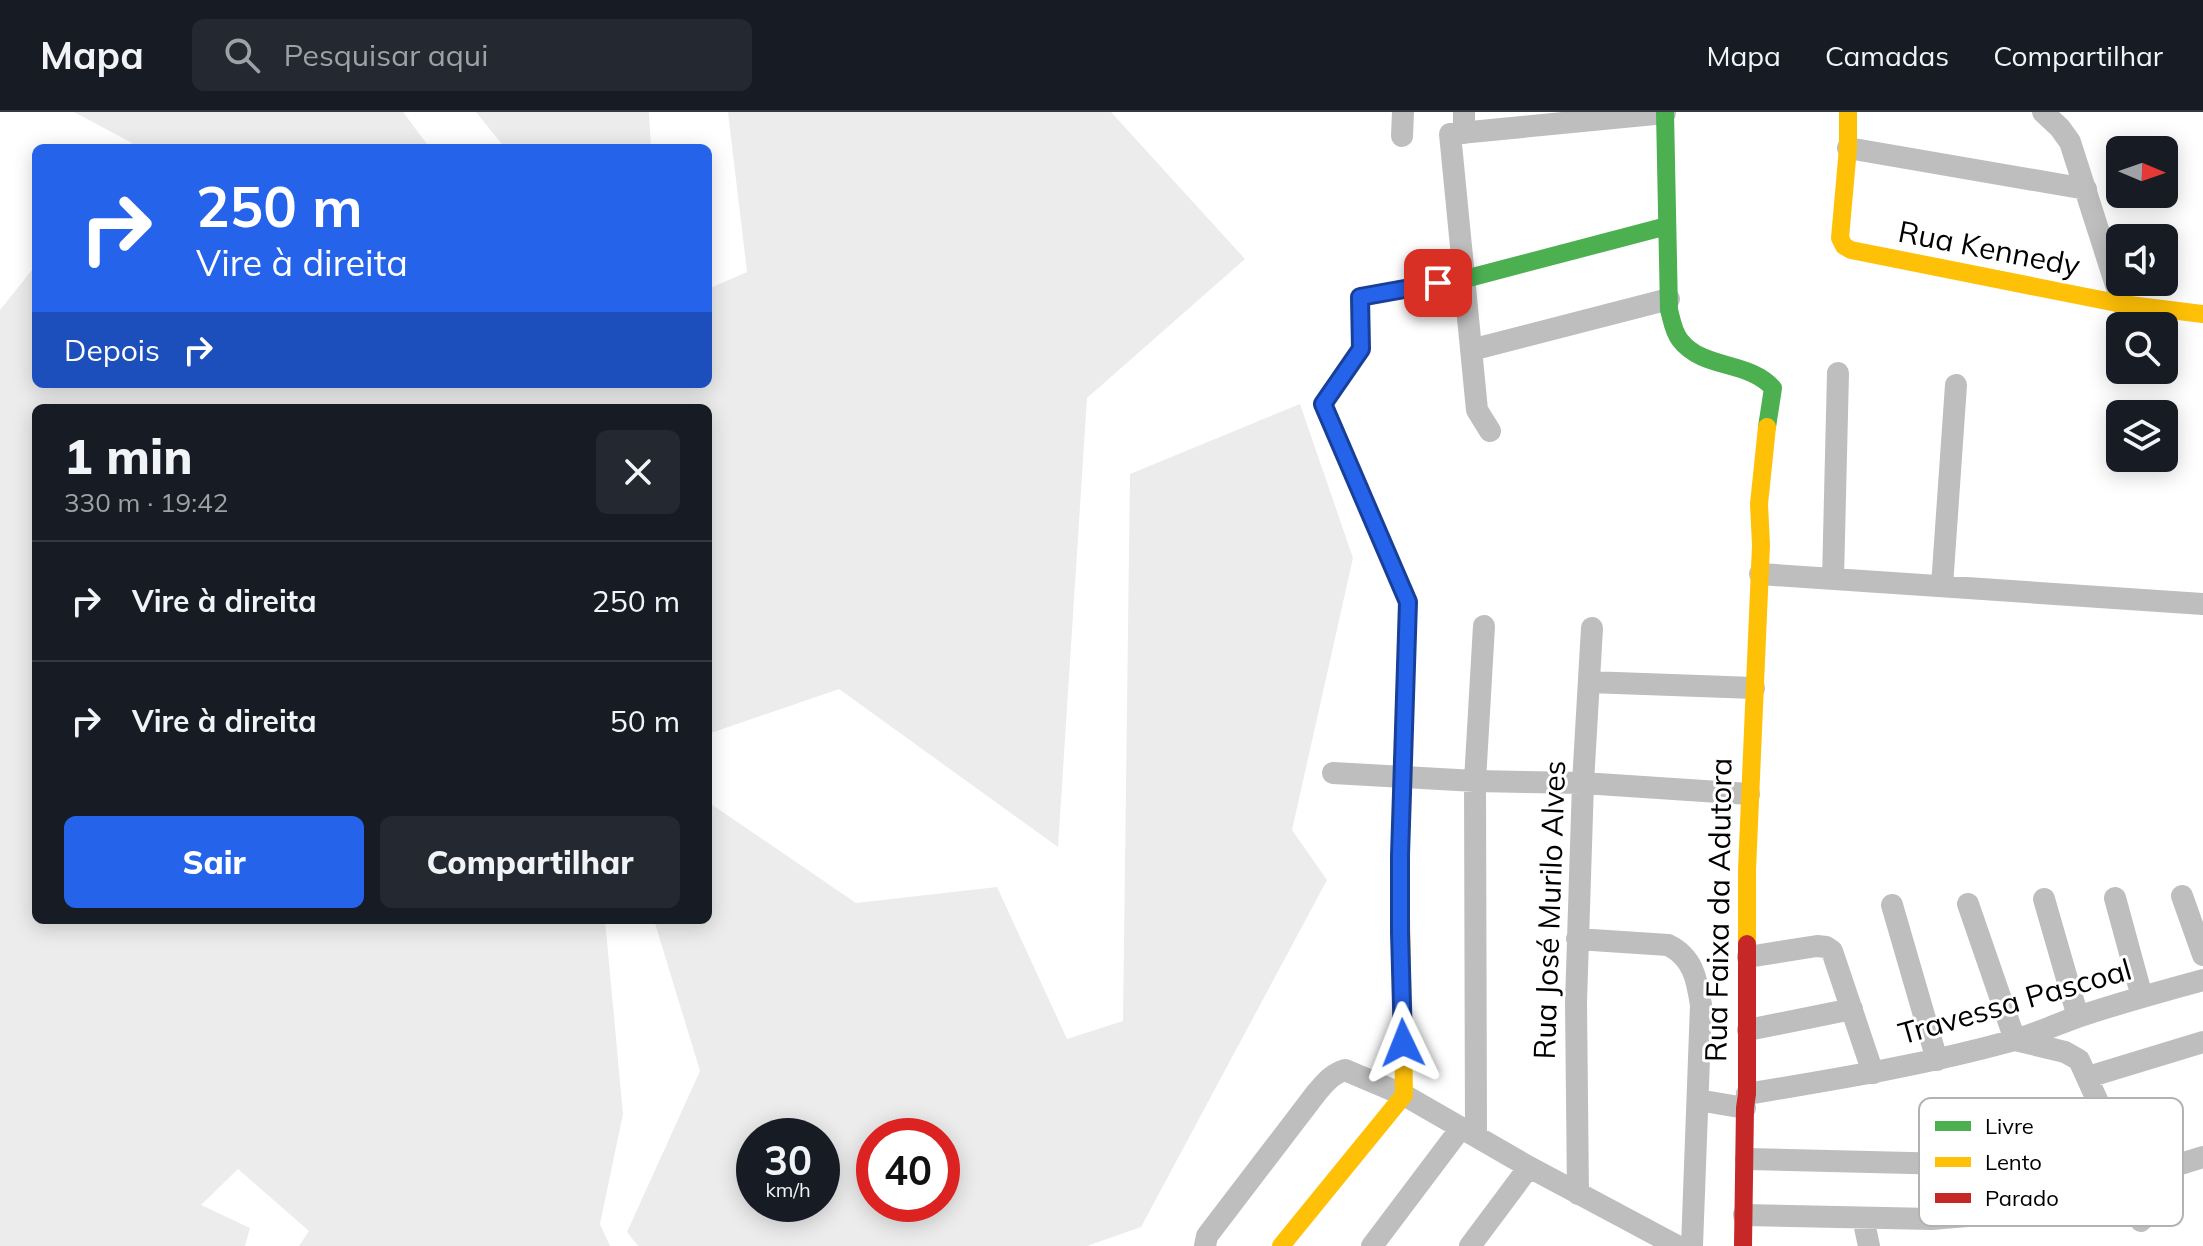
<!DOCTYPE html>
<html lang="pt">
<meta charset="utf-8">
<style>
body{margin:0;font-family:Mulish,sans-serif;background:#242831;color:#f1f3f6;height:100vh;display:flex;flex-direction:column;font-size:30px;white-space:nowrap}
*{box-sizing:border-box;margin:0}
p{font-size:26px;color:#9ea1a6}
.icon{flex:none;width:44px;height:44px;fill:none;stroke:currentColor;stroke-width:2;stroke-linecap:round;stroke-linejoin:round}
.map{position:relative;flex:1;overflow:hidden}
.side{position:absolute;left:32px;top:292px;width:680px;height:520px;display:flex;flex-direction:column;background:#171b24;border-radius:12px;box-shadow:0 4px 20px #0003}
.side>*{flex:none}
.banner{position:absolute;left:32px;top:32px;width:680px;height:244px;border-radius:12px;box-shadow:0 4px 20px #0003;background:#2563eb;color:#fff;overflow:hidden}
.needle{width:52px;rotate:92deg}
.buttons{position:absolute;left:2106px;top:24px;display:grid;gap:16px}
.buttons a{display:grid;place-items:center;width:72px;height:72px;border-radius:12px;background:#171b24;box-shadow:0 4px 20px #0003;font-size:40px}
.speed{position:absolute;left:736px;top:1006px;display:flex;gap:16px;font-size:40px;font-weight:700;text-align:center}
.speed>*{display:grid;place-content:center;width:104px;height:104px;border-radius:50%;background:#171b24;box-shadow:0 4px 20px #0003;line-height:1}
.speed small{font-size:20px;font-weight:400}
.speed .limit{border:12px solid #d22;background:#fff;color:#111}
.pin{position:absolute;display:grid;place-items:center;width:68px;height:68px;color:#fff;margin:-34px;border-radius:16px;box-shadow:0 4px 12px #0006}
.me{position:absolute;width:88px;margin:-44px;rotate:358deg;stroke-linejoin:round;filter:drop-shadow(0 0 6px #0008)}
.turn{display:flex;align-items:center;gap:28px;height:168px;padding:0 32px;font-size:36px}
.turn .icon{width:104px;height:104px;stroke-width:2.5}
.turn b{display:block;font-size:56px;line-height:68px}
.then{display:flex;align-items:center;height:76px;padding:0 32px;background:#0003;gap:16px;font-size:30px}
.round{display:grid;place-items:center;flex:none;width:84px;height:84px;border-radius:12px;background:#242831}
.head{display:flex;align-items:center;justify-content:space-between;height:136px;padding:0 32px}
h1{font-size:48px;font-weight:800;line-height:60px}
.primary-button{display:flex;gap:16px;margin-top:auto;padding:16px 32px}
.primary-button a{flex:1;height:92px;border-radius:12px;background:#2563eb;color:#fff;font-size:32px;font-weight:800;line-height:92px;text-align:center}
.primary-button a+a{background:#242831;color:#f1f3f6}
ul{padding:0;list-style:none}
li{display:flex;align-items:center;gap:24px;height:120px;padding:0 32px;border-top:2px solid #363941}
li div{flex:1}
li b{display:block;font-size:30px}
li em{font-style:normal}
header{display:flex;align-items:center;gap:48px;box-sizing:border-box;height:112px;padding:0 40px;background:#171b24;border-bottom:2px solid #363941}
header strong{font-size:38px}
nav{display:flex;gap:44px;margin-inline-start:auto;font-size:28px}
.search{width:560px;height:72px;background:#242831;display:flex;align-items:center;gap:20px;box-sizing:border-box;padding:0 28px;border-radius:12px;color:#9ea1a6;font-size:30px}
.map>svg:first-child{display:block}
.green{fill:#ececec;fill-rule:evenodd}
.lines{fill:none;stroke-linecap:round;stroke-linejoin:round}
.street{stroke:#bebebe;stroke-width:22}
.fast{stroke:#4caf50;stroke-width:18}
.slow{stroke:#ffc107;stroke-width:18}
.jam{stroke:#c62828;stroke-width:18}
.route-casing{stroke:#184099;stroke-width:20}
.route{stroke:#2563eb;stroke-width:14}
.labels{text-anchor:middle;stroke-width:6;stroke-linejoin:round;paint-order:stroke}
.street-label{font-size:30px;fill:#000;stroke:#fff}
.key{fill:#fff;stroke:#b2b2b2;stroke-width:2}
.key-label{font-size:22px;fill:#000}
</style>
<header>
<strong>Mapa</strong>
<div class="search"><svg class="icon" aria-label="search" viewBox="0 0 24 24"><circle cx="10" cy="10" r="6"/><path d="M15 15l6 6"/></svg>Pesquisar aqui</div>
<nav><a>Mapa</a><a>Camadas</a><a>Compartilhar</a></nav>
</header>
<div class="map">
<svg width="2203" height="1134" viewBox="0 0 2203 1134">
<rect width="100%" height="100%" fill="#fff"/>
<!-- green -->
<path class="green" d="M74 0H403L430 36H129L132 31Z
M476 0H649L651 36H505Z
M728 0H1111L1245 147 1087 286 1058 735 839 577 708 622V296H36V808H605L623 1002 600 1112 610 1134H299L309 1119 238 1057 201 1093 250 1116 245 1134H0V198L36 153V272H708V177L747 160Z
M1300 292 1353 446 1292 718 1327 768 1141 1115 1087 1134H638L627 1120 700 959 654 808H708V690L856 791 997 775 1067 927 1123 909 1130 362ZM754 1024H822V1092H754ZM874 1024H942V1092H874Z"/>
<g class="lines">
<!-- street -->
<path class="street" d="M1464 0V21
M2043 0 2060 16 2070 30 2122 192
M1402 24 1403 0
M1848 36 2086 77
M1471 238 1669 187
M1490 319 1477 298 1450 22 1665 1
M1760 462 2203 492
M1833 467 1838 261
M1942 474 1956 273
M1589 570 1754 576
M1333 661 1475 669 1583 671 1749 682
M2182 784 2203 843
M2115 786 2142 885
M2044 787 2078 905
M1968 792 2015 928 2065 940 2079 948 2098 990 2123 1070 2141 1109
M1892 793 1937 948
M1577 827 1668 833C1693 845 1697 867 1701 893L1692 1134
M1748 845 1817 834 1826 835 1832 839 1873 961
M1748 918 1852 897
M2088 965 2203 930
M1747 982C1836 967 1924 953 2011 929 2034 923 2057 912 2080 904 2120 891 2162 879 2203 868
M1698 988 1745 996
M1476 1023 1475 669 1484 514
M1746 1047 1992 1053 2010 1051 2049 1040
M2123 1070 2203 1045
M1578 1082 1576 890 1583 671 1592 516
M1744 1103 1932 1107 2003 1101 2069 1087
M1863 1106 1869 1134
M1205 1134 1207 1124 1317 980C1326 970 1332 962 1345 958L1404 983 1529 1055 1677 1134
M1372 1134 1461 1016
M1470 1134 1529 1055"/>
<!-- fast -->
<path class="fast" d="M1665 0 1669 198C1672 208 1673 219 1680 228 1703 258 1748 248 1773 276L1767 315
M1326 287 1361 237 1360 185 1465 167 1667 114"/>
<!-- slow -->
<path class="slow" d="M1848 0V36L1840 126 1844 134 1851 138 2122 192 2203 202
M1747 832V758L1761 433 1759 392 1767 315
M1281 1134 1404 983 1400 744 1405 577"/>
<!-- jam -->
<path class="jam" d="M1326 287 1323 292 1408 490 1405 577
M1743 1134 1745 996 1747 982V832"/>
</g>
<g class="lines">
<defs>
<path id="route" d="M1403 931 1400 820V744L1408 490 1323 292 1361 237 1360 185 1438 171"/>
</defs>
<!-- route casing -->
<use href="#route" class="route-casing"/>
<!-- route -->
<use href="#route" class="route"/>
</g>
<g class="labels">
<!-- street labels -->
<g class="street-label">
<text transform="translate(1989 137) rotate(11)" y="10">Rua Kennedy</text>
<text transform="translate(1550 798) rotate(-88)" y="10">Rua José Murilo Alves</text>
<text transform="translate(1719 798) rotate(-89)" y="10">Rua Faixa da Adutora</text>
<text transform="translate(2015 890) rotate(-16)" y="10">Travessa Pascoal</text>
</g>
</g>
<!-- legend -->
<rect x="1919" y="986" width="264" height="128" rx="12" class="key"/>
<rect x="1935" y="1009" width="36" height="10" fill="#4caf50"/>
<rect x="1935" y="1045" width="36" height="10" fill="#ffc107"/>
<rect x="1935" y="1081" width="36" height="10" fill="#c62828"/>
<g class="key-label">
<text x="1985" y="1022">Livre</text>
<text x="1985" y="1058">Lento</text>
<text x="1985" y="1094">Parado</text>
</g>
</svg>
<div class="buttons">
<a><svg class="needle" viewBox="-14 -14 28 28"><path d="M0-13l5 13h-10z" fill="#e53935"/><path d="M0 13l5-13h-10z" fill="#9ea1a6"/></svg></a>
<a><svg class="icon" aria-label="sound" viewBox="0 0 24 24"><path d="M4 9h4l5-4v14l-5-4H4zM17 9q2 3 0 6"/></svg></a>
<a><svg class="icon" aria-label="search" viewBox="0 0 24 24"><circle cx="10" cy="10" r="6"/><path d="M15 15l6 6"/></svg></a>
<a><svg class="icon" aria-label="layers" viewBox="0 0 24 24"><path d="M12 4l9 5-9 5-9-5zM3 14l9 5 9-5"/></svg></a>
</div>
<div class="speed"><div>30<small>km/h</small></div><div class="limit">40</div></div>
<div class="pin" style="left:1438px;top:171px;background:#d93025"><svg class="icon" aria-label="arrive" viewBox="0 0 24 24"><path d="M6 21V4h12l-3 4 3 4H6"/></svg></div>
<svg class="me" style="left:1403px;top:931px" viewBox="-20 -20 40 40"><path d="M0-17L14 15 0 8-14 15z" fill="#2563eb" stroke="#fff" stroke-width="4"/></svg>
<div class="banner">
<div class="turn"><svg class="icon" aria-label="right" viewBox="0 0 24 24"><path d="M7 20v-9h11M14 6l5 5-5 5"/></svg><div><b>250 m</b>Vire à direita</div></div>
<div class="then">Depois<svg class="icon" aria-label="right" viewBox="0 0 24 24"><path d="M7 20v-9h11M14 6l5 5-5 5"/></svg></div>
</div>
<section class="side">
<div class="head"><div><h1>1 min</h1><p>330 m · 19:42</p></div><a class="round"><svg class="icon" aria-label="close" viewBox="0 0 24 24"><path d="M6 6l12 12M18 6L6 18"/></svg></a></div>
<ul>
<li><svg class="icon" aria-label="right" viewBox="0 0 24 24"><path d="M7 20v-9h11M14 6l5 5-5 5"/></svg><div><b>Vire à direita</b></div><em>250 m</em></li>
<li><svg class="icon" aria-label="right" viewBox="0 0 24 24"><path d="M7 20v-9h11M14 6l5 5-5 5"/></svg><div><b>Vire à direita</b></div><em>50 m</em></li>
</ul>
<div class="primary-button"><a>Sair</a><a>Compartilhar</a></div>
</section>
</div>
